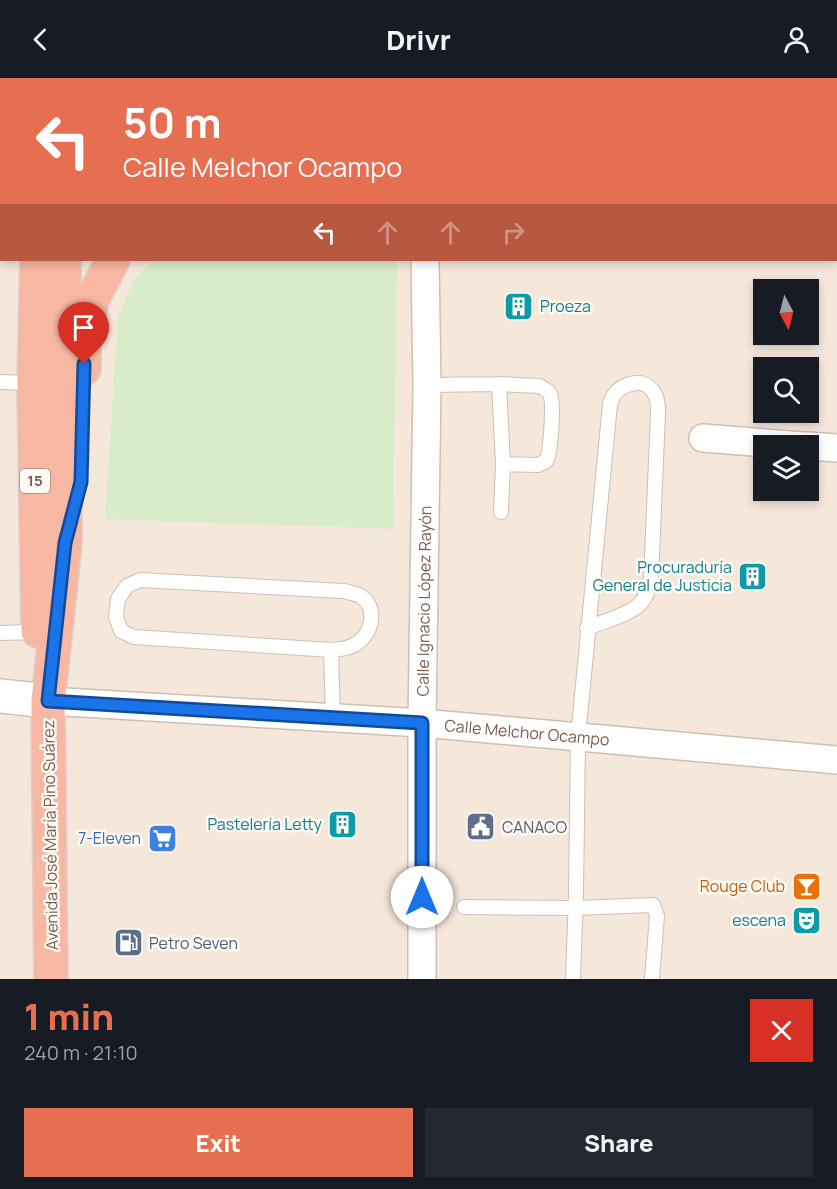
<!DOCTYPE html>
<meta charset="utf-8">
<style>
body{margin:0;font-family:Manrope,sans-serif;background:#242831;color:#f1f3f6;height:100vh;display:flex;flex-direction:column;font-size:22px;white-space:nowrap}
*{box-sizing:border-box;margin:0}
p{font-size:20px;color:#9ea1a6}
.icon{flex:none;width:33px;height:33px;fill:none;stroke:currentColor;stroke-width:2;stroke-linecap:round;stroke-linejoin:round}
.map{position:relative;height:901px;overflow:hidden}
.panel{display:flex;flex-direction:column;background:#171b24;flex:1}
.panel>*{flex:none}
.hud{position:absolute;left:0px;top:0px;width:837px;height:183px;box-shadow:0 3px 9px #0003;background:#e76f51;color:#fff;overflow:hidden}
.needle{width:39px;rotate:173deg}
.buttons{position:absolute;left:753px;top:201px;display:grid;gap:12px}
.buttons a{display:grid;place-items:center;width:66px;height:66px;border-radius:0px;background:#171b24;box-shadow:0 3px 9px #0003;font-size:30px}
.pin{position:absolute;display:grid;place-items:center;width:51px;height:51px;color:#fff;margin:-62px -26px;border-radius:50% 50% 50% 0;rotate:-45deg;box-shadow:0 0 6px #0007}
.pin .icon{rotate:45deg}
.me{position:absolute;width:66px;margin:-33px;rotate:0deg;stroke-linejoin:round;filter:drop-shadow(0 0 4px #0008)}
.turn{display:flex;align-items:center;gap:21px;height:126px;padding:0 24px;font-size:27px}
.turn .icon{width:78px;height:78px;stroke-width:2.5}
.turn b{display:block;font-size:42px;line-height:51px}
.lanes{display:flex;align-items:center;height:57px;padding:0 24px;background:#0003;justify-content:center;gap:30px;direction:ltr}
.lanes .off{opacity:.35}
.round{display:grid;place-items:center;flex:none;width:63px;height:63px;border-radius:0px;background:#242831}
.overview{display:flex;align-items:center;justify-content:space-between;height:102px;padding:0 24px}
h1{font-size:36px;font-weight:800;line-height:45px;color:#e76f51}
.cta{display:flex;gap:12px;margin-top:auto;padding:12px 24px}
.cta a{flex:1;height:69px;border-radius:0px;background:#e76f51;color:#fff;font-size:24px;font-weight:800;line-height:69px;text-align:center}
.cta a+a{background:#242831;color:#f1f3f6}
header{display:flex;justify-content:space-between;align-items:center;height:78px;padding:0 24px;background:#171b24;font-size:27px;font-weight:800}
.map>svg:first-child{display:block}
.residential{fill:#f5e8da;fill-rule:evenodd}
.green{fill:#d8ecc9}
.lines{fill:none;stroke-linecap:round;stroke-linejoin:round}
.lane-casing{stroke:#d1beb0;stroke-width:16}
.street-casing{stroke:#d1beb0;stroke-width:30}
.secondary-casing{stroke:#d6c0b0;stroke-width:36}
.highway-casing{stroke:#dad1cd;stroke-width:36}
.lane{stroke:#fff;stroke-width:14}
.street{stroke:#fff;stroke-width:27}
.secondary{stroke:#fff;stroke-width:33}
.highway{stroke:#f7b7a3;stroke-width:33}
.rail{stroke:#b9a8c9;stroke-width:4.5;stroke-dasharray:9 6;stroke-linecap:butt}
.route-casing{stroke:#114b97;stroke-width:15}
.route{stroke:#1a73e8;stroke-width:10}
.labels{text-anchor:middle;stroke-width:5;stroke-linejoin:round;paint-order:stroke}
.shield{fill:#fffaf3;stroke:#a28b7f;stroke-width:1.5}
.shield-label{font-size:15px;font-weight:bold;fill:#7a5c4d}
.culture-label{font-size:16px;fill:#0d838f;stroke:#fffaf3;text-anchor:end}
.street-label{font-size:16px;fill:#7a5c4d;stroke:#fffaf3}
.service-label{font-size:16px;fill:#4e5e75;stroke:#fffaf3;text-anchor:start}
.shop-label{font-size:16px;fill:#366cbe;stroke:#fffaf3;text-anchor:end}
.food-label{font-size:16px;fill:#c56008;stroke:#fffaf3;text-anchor:end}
</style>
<header><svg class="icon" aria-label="back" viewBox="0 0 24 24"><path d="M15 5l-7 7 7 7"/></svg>Drivr<svg class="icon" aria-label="person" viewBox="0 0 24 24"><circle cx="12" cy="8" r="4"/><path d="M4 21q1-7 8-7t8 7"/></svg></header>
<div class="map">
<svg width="837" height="901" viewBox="0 0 837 901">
<rect width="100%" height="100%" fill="#fdf6ec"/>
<!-- residential -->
<path class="residential" d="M0 66H2V182H836V127H837V901H0ZM764 212H808V256H764ZM764 290H808V334H764ZM764 368H808V412H764Z"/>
<!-- green -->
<path class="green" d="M154 182H397L393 451 105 441 118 238 136 198Z"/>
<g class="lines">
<defs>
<path id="lane" d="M0 304 34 305
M499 306 503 386 501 434
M427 307 499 306 539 308C543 310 548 312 550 316 554 324 551 375 546 383L538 387 503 386
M140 502 344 513C350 515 357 515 362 519 379 532 371 558 354 567 348 571 338 571 331 572L134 559 121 553 116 539 118 521 127 508Z
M0 555 38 554
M331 572 333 640
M464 829 576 830 653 827 657 838 652 901
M573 901 576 816 578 659 610 326C611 323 612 320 614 317 622 305 643 300 652 312 658 319 658 327 658 336L651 500C649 509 647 519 640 526 629 537 602 544 587 550"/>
<g id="street">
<path d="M703 360 804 368"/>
<path d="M808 368 837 370"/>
<path id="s1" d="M48 623 422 645 837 682"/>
<path id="s2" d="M422 901V645L427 307 425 182"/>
</g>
<path id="secondary" d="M836 117 837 118
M0 618 48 623"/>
<path id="highway" d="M19 0 20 2
M340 0 425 2
M72 2V0
M836 17H837
M0 70H2
M836 70H837
M37 182 34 305 38 553
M84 291V262L92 222 113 182
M51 901 48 623 65 465 64 182"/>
</defs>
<!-- lane casing -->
<use href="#lane" class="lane-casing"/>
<!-- street casing -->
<use href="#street" class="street-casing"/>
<!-- secondary casing -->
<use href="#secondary" class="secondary-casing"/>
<!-- highway casing -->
<use href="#highway" class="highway-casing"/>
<!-- lane -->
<use href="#lane" class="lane"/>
<!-- street -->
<use href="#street" class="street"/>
<!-- secondary -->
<use href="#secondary" class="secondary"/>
<!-- highway -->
<use href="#highway" class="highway"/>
<!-- rail -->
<path class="rail" d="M723 0 750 2
M836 6 837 7"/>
</g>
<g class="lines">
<defs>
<path id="route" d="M84 286 81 404 65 465 48 623 422 645V819"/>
</defs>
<!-- route casing -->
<use href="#route" class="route-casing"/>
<!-- route -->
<use href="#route" class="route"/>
</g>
<!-- icons -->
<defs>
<symbol id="building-square" viewBox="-11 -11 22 22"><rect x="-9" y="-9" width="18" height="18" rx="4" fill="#0f9aa8" stroke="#fffaf3"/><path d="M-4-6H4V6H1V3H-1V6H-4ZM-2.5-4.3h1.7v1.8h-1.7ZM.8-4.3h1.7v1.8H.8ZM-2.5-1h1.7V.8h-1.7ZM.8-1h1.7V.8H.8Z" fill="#fff"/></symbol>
<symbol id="civic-square" viewBox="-11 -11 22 22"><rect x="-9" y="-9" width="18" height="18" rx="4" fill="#5c6f8a" stroke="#fffaf3"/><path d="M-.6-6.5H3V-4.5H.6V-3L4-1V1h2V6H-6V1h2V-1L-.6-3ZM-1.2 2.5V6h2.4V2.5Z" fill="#fff"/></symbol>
<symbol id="supermarket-square" viewBox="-11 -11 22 22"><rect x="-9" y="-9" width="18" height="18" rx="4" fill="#3f7fe0" stroke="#fffaf3"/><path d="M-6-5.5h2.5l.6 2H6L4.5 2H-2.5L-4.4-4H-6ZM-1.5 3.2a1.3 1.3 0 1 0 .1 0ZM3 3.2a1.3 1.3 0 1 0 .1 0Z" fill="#fff"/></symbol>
<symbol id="bar-square" viewBox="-11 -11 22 22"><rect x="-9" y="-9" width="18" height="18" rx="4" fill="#e8710a" stroke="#fffaf3"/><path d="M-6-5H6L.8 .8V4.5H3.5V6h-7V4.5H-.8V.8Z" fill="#fff"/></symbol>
<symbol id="theatre-square" viewBox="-11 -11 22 22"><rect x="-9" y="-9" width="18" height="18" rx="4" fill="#0f9aa8" stroke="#fffaf3"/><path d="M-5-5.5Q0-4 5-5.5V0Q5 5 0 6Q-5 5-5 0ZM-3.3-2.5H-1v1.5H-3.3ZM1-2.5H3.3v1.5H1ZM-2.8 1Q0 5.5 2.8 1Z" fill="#fff"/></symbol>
<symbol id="fuel-square" viewBox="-11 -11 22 22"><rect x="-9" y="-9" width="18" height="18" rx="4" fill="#5c6f8a" stroke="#fffaf3"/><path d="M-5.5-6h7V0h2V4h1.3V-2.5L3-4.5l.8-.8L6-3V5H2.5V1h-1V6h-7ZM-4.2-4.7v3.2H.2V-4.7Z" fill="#fff"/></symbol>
</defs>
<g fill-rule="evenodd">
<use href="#building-square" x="502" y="212" width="33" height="33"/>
<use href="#building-square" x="736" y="482" width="33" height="33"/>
<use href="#building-square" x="326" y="730" width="33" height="33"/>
<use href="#civic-square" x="464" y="732" width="33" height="33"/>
<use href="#supermarket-square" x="146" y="744" width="33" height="33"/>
<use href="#bar-square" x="790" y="792" width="33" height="33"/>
<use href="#theatre-square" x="790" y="826" width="33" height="33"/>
<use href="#fuel-square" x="112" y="848" width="33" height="33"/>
</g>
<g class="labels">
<!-- shield labels -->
<rect class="shield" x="20" y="391" width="30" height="24" rx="4.5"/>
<g class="shield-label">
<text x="35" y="408">15</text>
</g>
<!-- culture labels -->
<g class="culture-label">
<text x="540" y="234" text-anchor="start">Proeza</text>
<text x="732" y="495">Procuraduría<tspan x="732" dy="18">General de Justicia</tspan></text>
<text x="322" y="752">Pastelería Letty</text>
<text x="786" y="848">escena</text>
</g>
<!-- street labels -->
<g class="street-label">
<text dy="6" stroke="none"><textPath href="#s2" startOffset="378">Calle Ignacio López Rayón</textPath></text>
<text dy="6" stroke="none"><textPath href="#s1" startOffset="480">Calle Melchor Ocampo</textPath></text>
<text transform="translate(50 757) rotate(-91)" y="6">Avenida José María Pino Suárez</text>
</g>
<!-- service labels -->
<g class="service-label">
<text x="502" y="755">CANACO</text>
<text x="149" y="871">Petro Seven</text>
</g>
<!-- shop labels -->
<g class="shop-label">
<text x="141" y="766">7-Eleven</text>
</g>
<!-- food labels -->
<g class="food-label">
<text x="785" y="814">Rouge Club</text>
</g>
</g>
</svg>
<div class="buttons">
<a><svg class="needle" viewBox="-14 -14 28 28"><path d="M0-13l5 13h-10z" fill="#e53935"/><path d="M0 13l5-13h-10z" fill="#9ea1a6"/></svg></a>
<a><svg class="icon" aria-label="search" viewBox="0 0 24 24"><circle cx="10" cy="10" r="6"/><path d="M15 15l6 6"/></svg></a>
<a><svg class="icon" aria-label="layers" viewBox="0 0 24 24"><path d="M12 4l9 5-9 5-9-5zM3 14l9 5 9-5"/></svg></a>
</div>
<div class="pin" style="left:84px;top:286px;background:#d93025"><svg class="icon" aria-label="arrive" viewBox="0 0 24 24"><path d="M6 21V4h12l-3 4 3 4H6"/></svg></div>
<svg class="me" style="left:422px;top:819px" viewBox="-20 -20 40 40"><circle r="19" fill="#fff"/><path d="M0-13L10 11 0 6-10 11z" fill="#1a73e8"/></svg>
<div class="hud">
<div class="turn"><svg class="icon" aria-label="left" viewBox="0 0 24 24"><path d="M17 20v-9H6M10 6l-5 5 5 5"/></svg><div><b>50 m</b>Calle Melchor Ocampo</div></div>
<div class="lanes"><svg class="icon" aria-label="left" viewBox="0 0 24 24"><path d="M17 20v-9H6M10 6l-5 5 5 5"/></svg><svg class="icon off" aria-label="ahead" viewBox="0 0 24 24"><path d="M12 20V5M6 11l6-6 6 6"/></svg><svg class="icon off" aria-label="ahead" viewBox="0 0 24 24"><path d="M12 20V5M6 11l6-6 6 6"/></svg><svg class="icon off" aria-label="right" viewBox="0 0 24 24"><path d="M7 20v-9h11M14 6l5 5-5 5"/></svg></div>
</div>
</div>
<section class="panel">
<div class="overview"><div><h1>1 min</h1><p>240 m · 21:10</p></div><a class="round" style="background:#d93025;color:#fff"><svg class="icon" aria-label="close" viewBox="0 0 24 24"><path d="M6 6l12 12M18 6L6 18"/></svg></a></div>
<div class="cta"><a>Exit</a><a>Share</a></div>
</section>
